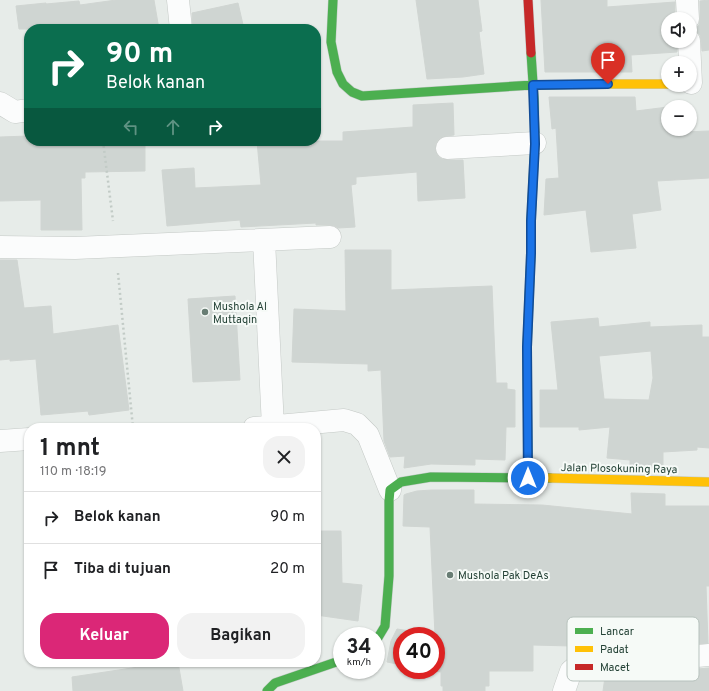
<!DOCTYPE html>
<html lang="id">
<meta charset="utf-8">
<style>
body{margin:0;font-family:Overpass,sans-serif;background:#f2f2f2;color:#202124;height:100vh;display:flex;flex-direction:column;font-size:15px;white-space:nowrap}
*{box-sizing:border-box;margin:0}
p{font-size:13px;color:#757577}
.icon{flex:none;width:22px;height:22px;fill:none;stroke:currentColor;stroke-width:2;stroke-linecap:round;stroke-linejoin:round}
.map{position:relative;flex:1;overflow:hidden}
.panel{position:absolute;left:24px;top:423px;width:297px;height:244px;display:flex;flex-direction:column;background:#fff;border-radius:16px;box-shadow:0 1px 3px #0004}
.panel>*{flex:none}
.hud{position:absolute;left:24px;top:24px;width:297px;height:122px;border-radius:16px;box-shadow:0 1px 3px #0004;background:#0b6e4f;color:#fff;overflow:hidden}
.tools{position:absolute;left:661px;top:12px;display:grid;gap:8px}
.tools a{display:grid;place-items:center;width:36px;height:36px;border-radius:50%;background:#fff;box-shadow:0 1px 3px #0004;font-size:20px}
.speed{position:absolute;left:333px;top:627px;display:flex;gap:8px;font-size:20px;font-weight:700;text-align:center}
.speed>*{display:grid;place-content:center;width:52px;height:52px;border-radius:50%;background:#fff;box-shadow:0 1px 3px #0004;line-height:1}
.speed small{font-size:10px;font-weight:400}
.speed .limit{border:6px solid #d22;background:#fff;color:#111}
.pin{position:absolute;display:grid;place-items:center;width:34px;height:34px;color:#fff;margin:-41px -17px;border-radius:50% 50% 50% 0;rotate:-45deg;box-shadow:0 0 4px #0007}
.pin .icon{rotate:45deg}
.me{position:absolute;width:44px;margin:-22px;rotate:0deg;stroke-linejoin:round;filter:drop-shadow(0 0 3px #0008)}
.turn{display:flex;align-items:center;gap:14px;height:84px;padding:0 16px;font-size:18px}
.turn .icon{width:52px;height:52px;stroke-width:2.5}
.turn b{display:block;font-size:28px;line-height:34px}
.lanes{display:flex;align-items:center;height:38px;padding:0 16px;background:#0003;justify-content:center;gap:20px;direction:ltr}
.lanes .off{opacity:.35}
.round{display:grid;place-items:center;flex:none;width:42px;height:42px;border-radius:16px;background:#f2f2f2}
.head{display:flex;align-items:center;justify-content:space-between;height:68px;padding:0 16px}
h1{font-size:24px;font-weight:700;line-height:30px}
.cta{display:flex;gap:8px;margin-top:auto;padding:8px 16px}
.cta a{flex:1;height:46px;border-radius:16px;background:#db2777;color:#fff;font-size:16px;font-weight:700;line-height:46px;text-align:center}
.cta a+a{background:#f2f2f2;color:#202124}
ul{padding:0;list-style:none}
li{display:flex;align-items:center;gap:12px;height:52px;padding:0 16px;border-top:1px solid #e0e0e0}
li div{flex:1}
li b{display:block;font-size:15px}
li em{font-style:normal}
.map>svg:first-child{display:block}
.building{fill:#cfd5d2;stroke:#d0d5d2;fill-rule:evenodd}
.lines{fill:none;stroke-linecap:round;stroke-linejoin:round}
.street-casing{stroke:#c4c9c6;stroke-width:23}
.fast-casing{stroke:#c2cac6;stroke-width:10}
.slow-casing{stroke:#c2cac6;stroke-width:10}
.jam-casing{stroke:#c2cac6;stroke-width:10}
.path{stroke:#c2cbc6;stroke-width:2.5;stroke-dasharray:2 3;stroke-linecap:butt}
.street{stroke:#fbfcfc;stroke-width:22}
.fast{stroke:#4caf50;stroke-width:9}
.slow{stroke:#ffc107;stroke-width:9}
.jam{stroke:#c62828;stroke-width:9}
.route-casing{stroke:#114b97;stroke-width:10}
.route{stroke:#1a73e8;stroke-width:7}
.poi-dot{fill:#687d74;stroke:#f6faf7;stroke-width:1.5}
.labels{text-anchor:middle;stroke-width:4;stroke-linejoin:round;paint-order:stroke}
.poi-label{font-size:11px;fill:#234135;stroke:#f6faf7;text-anchor:start}
.street-label{font-size:11px;fill:#234135;stroke:#f6faf7}
.key{fill:#f6faf7;stroke:#b7c2bd;stroke-width:1}
.key-label{font-size:11px;fill:#234135}
</style>
<div class="map">
<svg width="709" height="691" viewBox="0 0 709 691">
<rect width="100%" height="100%" fill="#e7ece9"/>
<!-- building -->
<path class="building" d="M116 0H154L159 29H19L16 6 46 3V4L79 1 80 5Z
M416 0H478L482 31 479 32 484 74 463 77 427 79Z
M541 0H607V7L675 2V19H668V41H677V52L631 55 632 72H545Z
M709 0V50L702 51 701 40 700 35 694 30 699 25 700 19V1Z
M238 3 244 29H193L192 13Z
M549 97H635L636 111 668 107V129H683L684 132 709 131V178L657 181 661 210 632 214 636 248 591 252 586 210 544 215 546 179 559 178 556 128 552 129Z
M453 103 454 135 446 136 440 138 436 143 435 149 437 155 442 159 448 160H463L465 198 418 201 417 172 356 177V184L351 185 355 227 338 228 335 226 330 225H316V223L241 227 240 220 167 226 162 170 194 168 195 188 261 185 257 141H343V132L413 127V105Z
M28 136V141H145V171L85 172V178H81L82 230H41V200L0 201V137Z
M345 250H391V290L492 286 496 383H507V389L515 390V427H506L505 460 475 459V465L431 464 404 468 405 456 390 457 384 441 381 370 368 371V364L292 362 294 309 346 311Z
M0 260H17L24 308 51 306 53 334 118 325 129 410 89 415 88 411 41 415 36 359 10 361V359L0 360Z
M235 296 240 380 193 382 188 299Z
M598 318 599 327 650 322V327L702 325V337H709V448L697 447V450L663 452V468H630V460L607 458 610 427 579 430V427H540V390H558L551 322ZM651 351 653 378 649 400 604 399 599 356Z
M432 490H474V504L542 505 632 514 631 493 665 494V506H709V586H706L708 643 609 651 610 647 533 645V671H489V686H485V691H443V686H441V672L428 670H436V636H402V665L387 662 391 641 397 629 435 635 430 527 403 526 404 495 406 494 417 491Z
M316 531H341L342 583 362 585 358 621 316 615Z
M172 662H178L183 691H73L72 677Z
M709 668V691H603L605 677Z"/>
<g class="lines">
<defs>
<path id="street" d="M178 0 181 29
M687 0 688 19
M689 41 691 83
M0 103 15 112 29 110
M447 148 535 143
M264 240 273 427
M0 247 75 248 330 237
M254 428 344 420 357 424 368 435 390 490
M0 441 29 439
M564 691 571 671 576 667 709 655"/>
<path id="fast" d="M333 0 331 42 337 72 343 84 352 92 362 96 533 85 606 84
M528 478 527 347 531 253V221L535 143 534 98 531 53
M376 641 385 626 389 576V501L390 490 401 482 431 477 550 478
M267 691 275 683 342 660"/>
<path id="slow" d="M606 84H668
M550 478 709 482"/>
<path id="jam" d="M528 0 531 53"/>
</defs>
<!-- street casing -->
<use href="#street" class="street-casing"/>
<!-- fast casing -->
<use href="#fast" class="fast-casing"/>
<!-- slow casing -->
<use href="#slow" class="slow-casing"/>
<!-- jam casing -->
<use href="#jam" class="jam-casing"/>
<!-- path -->
<path class="path" d="M103 141 113 221
M118 273 133 428"/>
<!-- street -->
<use href="#street" class="street"/>
<!-- fast -->
<use href="#fast" class="fast"/>
<!-- slow -->
<use href="#slow" class="slow"/>
<!-- jam -->
<use href="#jam" class="jam"/>
</g>
<g class="lines">
<defs>
<path id="route" d="M528 478 527 347 531 253V221L535 144 533 85 608 84"/>
</defs>
<!-- route casing -->
<use href="#route" class="route-casing"/>
<!-- route -->
<use href="#route" class="route"/>
</g>
<!-- markers -->
<g class="poi-dot">
<circle cx="205" cy="312" r="4"/>
<circle cx="450" cy="575" r="4"/>
</g>
<g class="labels">
<!-- poi labels -->
<g class="poi-label">
<text x="213" y="310">Mushola Al<tspan x="213" dy="13">Muttaqin</tspan></text>
<text x="458" y="579">Mushola Pak DeAs</text>
</g>
<!-- street labels -->
<g class="street-label">
<text transform="translate(619 468) rotate(1)" y="4">Jalan Plosokuning Raya</text>
</g>
</g>
<!-- legend -->
<rect x="567" y="617" width="132" height="64" rx="6" class="key"/>
<rect x="575" y="628" width="18" height="6" fill="#4caf50"/>
<rect x="575" y="646" width="18" height="6" fill="#ffc107"/>
<rect x="575" y="664" width="18" height="6" fill="#c62828"/>
<g class="key-label">
<text x="600" y="635">Lancar</text>
<text x="600" y="653">Padat</text>
<text x="600" y="671">Macet</text>
</g>
</svg>
<div class="tools">
<a><svg class="icon" aria-label="sound" viewBox="0 0 24 24"><path d="M4 9h4l5-4v14l-5-4H4zM17 9q2 3 0 6"/></svg></a>
<a>+</a>
<a>−</a>
</div>
<div class="speed"><div>34<small>km/h</small></div><div class="limit">40</div></div>
<div class="pin" style="left:608px;top:84px;background:#d93025"><svg class="icon" aria-label="arrive" viewBox="0 0 24 24"><path d="M6 21V4h12l-3 4 3 4H6"/></svg></div>
<svg class="me" style="left:528px;top:478px" viewBox="-20 -20 40 40"><circle r="17" fill="#1a73e8" stroke="#fff" stroke-width="3"/><path d="M0-11L8 9 0 5-8 9z" fill="#fff"/></svg>
<div class="hud">
<div class="turn"><svg class="icon" aria-label="right" viewBox="0 0 24 24"><path d="M7 20v-9h11M14 6l5 5-5 5"/></svg><div><b>90 m</b>Belok kanan</div></div>
<div class="lanes"><svg class="icon off" aria-label="left" viewBox="0 0 24 24"><path d="M17 20v-9H6M10 6l-5 5 5 5"/></svg><svg class="icon off" aria-label="ahead" viewBox="0 0 24 24"><path d="M12 20V5M6 11l6-6 6 6"/></svg><svg class="icon" aria-label="right" viewBox="0 0 24 24"><path d="M7 20v-9h11M14 6l5 5-5 5"/></svg></div>
</div>
<section class="panel">
<div class="head"><div><h1>1 mnt</h1><p>110 m · 18:19</p></div><a class="round"><svg class="icon" aria-label="close" viewBox="0 0 24 24"><path d="M6 6l12 12M18 6L6 18"/></svg></a></div>
<ul>
<li><svg class="icon" aria-label="right" viewBox="0 0 24 24"><path d="M7 20v-9h11M14 6l5 5-5 5"/></svg><div><b>Belok kanan</b></div><em>90 m</em></li>
<li><svg class="icon" aria-label="arrive" viewBox="0 0 24 24"><path d="M6 21V4h12l-3 4 3 4H6"/></svg><div><b>Tiba di tujuan</b></div><em>20 m</em></li>
</ul>
<div class="cta"><a>Keluar</a><a>Bagikan</a></div>
</section>
</div>
